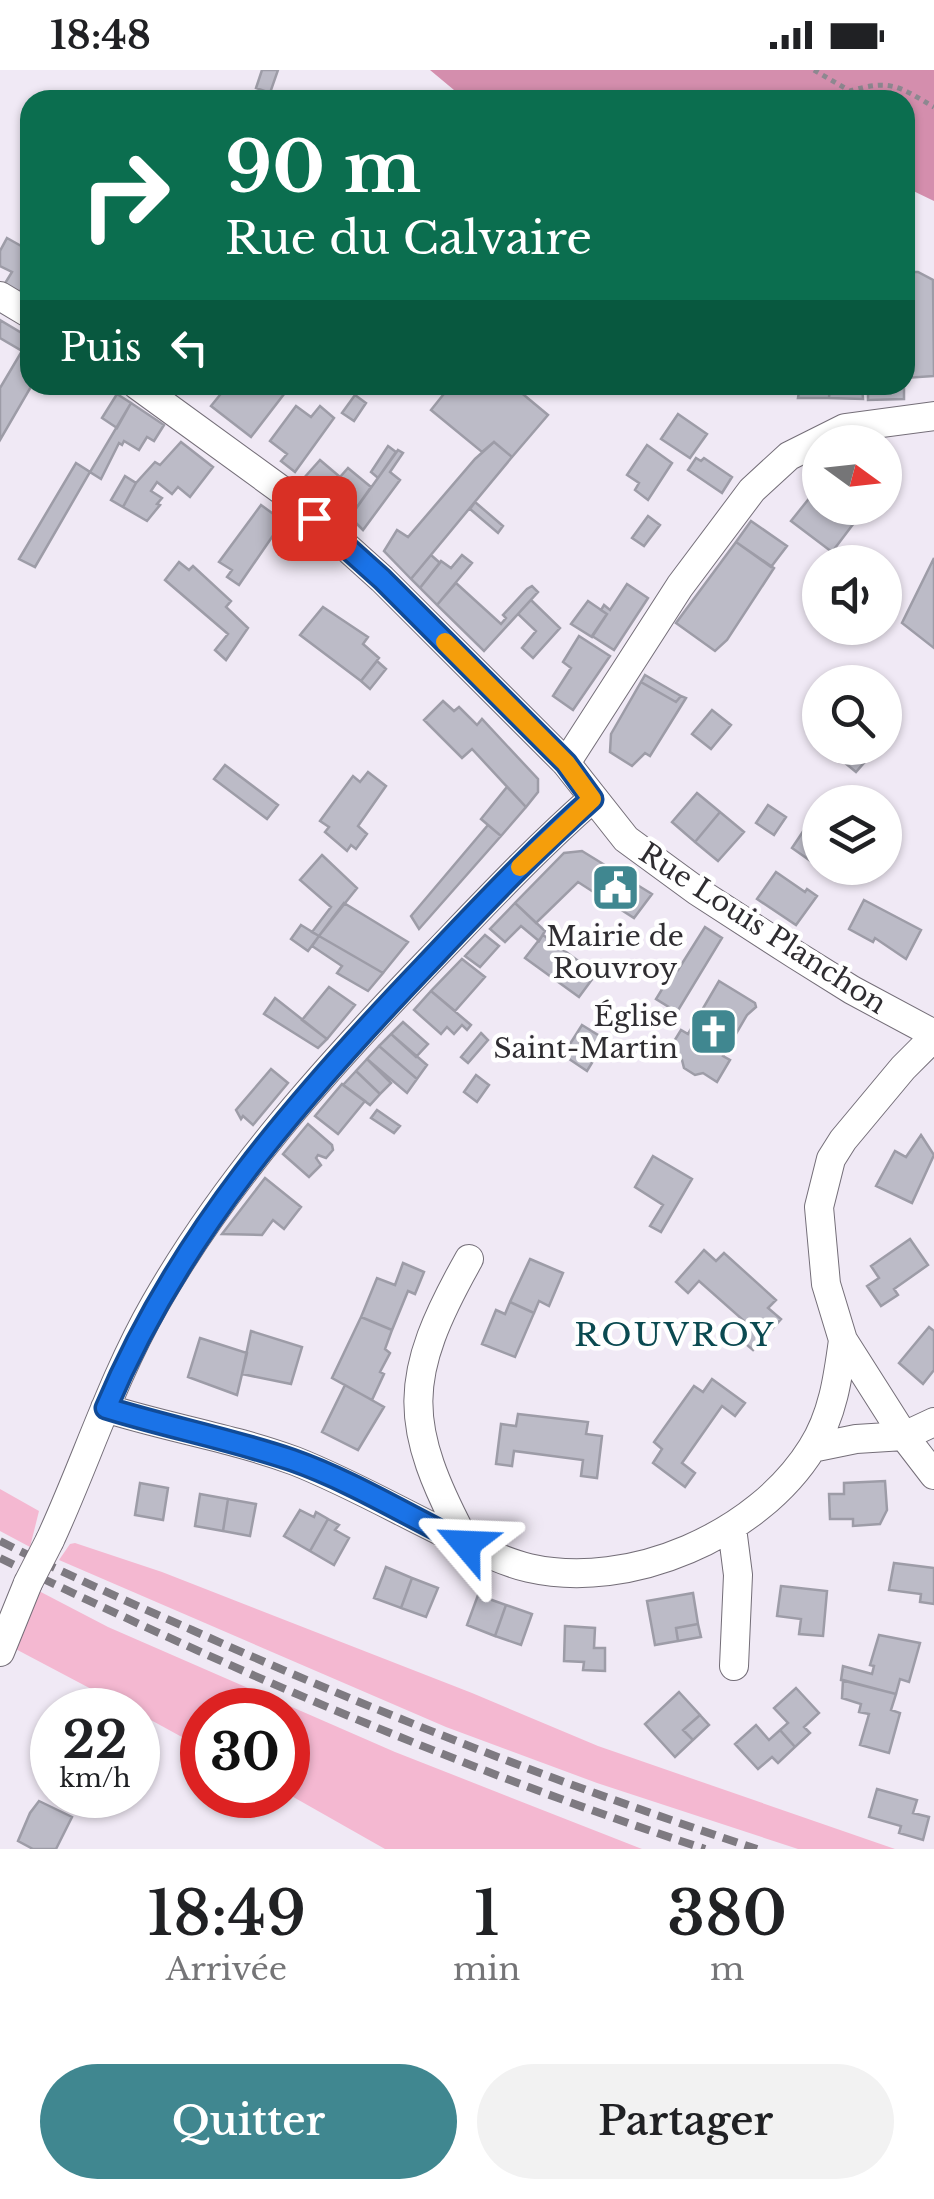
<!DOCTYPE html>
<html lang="fr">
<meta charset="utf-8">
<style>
body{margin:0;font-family:"Libre Baskerville",serif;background:#f2f2f2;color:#202124;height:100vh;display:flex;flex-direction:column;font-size:38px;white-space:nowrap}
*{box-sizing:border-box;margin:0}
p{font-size:32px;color:#757577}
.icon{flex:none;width:55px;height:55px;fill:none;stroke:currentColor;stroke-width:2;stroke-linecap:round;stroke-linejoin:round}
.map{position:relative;height:1779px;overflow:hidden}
.details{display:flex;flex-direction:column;background:#fff;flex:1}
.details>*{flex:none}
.guide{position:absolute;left:20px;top:20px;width:895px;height:305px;border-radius:30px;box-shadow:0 2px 8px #0004;background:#0b6e4f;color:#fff;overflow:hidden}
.needle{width:65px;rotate:105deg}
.tools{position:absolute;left:802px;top:355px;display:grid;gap:20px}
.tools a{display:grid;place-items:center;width:100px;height:100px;border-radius:50%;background:#fff;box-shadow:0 2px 8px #0004;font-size:50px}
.speed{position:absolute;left:30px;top:1618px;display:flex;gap:20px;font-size:50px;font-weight:700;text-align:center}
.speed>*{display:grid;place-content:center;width:130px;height:130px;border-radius:50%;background:#fff;box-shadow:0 2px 8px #0004;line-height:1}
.speed small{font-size:25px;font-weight:400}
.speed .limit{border:15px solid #d22;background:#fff;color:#111}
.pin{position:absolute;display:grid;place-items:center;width:85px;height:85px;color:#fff;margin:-42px;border-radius:20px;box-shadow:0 5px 15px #0006}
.me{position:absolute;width:110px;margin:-55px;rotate:296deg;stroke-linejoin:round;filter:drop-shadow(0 0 8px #0008)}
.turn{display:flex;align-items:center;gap:35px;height:210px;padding:0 40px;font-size:45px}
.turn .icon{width:130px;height:130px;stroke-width:2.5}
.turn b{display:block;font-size:70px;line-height:85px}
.then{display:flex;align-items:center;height:95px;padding:0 40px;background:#0003;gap:20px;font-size:38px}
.eta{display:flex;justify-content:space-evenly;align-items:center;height:170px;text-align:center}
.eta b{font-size:60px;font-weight:600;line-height:70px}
.button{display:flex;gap:20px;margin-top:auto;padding:20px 40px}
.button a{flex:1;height:115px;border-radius:60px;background:#408790;color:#fff;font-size:40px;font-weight:600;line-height:115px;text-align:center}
.button a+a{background:#f2f2f2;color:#202124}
.status{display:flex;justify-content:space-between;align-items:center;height:70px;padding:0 50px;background:#fff;direction:ltr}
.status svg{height:28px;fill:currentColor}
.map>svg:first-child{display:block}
.green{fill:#f4b8d1}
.forest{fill:#d48ead}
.building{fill:#bcbbc7;stroke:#9d9ca7;stroke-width:2.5}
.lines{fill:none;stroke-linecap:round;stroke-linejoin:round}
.street-casing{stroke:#746e78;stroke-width:30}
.path{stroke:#8d8890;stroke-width:5;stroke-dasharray:5 5;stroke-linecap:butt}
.street{stroke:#fff;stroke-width:28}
.rail{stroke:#7e7a81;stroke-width:8;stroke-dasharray:15 8;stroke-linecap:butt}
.street-bridge-casing{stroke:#746e78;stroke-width:30;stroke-linecap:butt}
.street-bridge{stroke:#fff;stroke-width:28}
.route-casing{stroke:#114b97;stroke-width:25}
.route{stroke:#1a73e8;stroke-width:18}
.slow{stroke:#f59e0b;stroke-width:18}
.labels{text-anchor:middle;stroke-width:9;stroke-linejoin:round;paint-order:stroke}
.street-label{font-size:28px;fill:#2f2d31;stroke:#fff}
.poi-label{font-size:28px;fill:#2f2d31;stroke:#fff}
.quarter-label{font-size:32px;letter-spacing:2.5px;fill:#0b4a51;stroke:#fff}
</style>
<div class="status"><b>18:48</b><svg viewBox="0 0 49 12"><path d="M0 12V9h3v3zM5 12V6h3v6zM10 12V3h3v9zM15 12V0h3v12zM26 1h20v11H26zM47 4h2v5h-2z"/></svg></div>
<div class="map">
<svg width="934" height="1779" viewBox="0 0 934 1779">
<rect width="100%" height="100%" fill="#f0e9f5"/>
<!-- green -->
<path class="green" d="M0 1419 39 1441 30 1477 0 1461Z
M75 1473 162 1502 472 1623 598 1676 895 1779H798L597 1713 446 1657 59 1490 70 1474Z
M37 1520 108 1557 395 1682 642 1779H385L288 1724V1640H202V1678L138 1643V1640H131L8 1575Z"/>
<!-- forest -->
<path class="forest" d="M430 0H934V131L905 117V30H466Z"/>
<!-- building -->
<path class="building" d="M262 0H278L270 23 256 18Z
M7 168 30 181V202L19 223 4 215 12 202 0 196V181Z
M905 202H918L933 210 934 306 905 308Z
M0 250 30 268 32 315 0 370V318L22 281 0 268Z
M228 315H249L258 322 263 315H291L251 367 211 336Z
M451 315H512L548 345 512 387 494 372 482 382 431 340Z
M800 315H830L829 328H798Z
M830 315H862L863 329 829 328Z
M868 315H904V329L868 330Z
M117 324 131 333 117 358 102 348Z
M355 325 366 333 354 351 342 343Z
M131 333 164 355 154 371 147 367 139 380 124 371 122 375 119 373 101 409 90 402Z
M296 336 311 347 320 336 334 348 295 402 281 391 287 384 270 371Z
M678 344 707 364 690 388 661 369Z
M181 372 213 397 190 427 178 417 172 424 157 412 151 421 162 428 157 434 160 435 147 451 123 437 136 413 155 392 160 395Z
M494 372 512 387 411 509 384 481 397 460 408 467 475 389Z
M647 375 672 393 648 430 635 420 639 413 627 405Z
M388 376 396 382 378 408 371 402Z
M398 380 403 383 390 402 400 410 363 460 350 447Z
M696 388 701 391 704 388 732 407 722 423 688 400Z
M320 390 340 407 348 398 371 417 350 447 303 409Z
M76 393 90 402 35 497 19 489Z
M125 406 136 413 123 437 111 430Z
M815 421 820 426V438H835L854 453 832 482 791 451Z
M475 432 503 456 498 463 470 439Z
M261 435 283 451 239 515 227 507 232 500 219 492Z
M648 446 660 455 644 476 632 468Z
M751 451 787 476 771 497 736 472Z
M736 472 774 498 727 570 715 581 676 553Z
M431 485 440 493 420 518 411 509Z
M462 485 472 493 437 535 420 518 441 491 451 498Z
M934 488V578L902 553Z
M179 492 189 500 193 496 231 531 226 537 248 558 226 590 215 580 228 564 165 510Z
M456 513 501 554 506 548 503 545 527 519 532 516 538 522 484 581 437 535Z
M627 514 648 528 614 580 592 566 607 544 601 540 604 535 610 540Z
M531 530 560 558 533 588 522 578 536 561 518 544Z
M588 531 607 544 592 567 571 554Z
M323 537 368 567 363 574 379 588 361 611 300 565Z
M579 566 610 586 573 640 553 626 571 598 563 592Z
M377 591 386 599 370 619 361 611Z
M645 605 681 626 676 632 641 612Z
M641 612 676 632 681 626 686 628 650 686 645 683 632 696 610 682 611 664Z
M443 631 454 641 459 637 477 655 482 649 538 709V722L526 737 472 679 462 688 424 650Z
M712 640 731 655 711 679 692 664Z
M827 678H877L856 702Z
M225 695 278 735 267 749 214 709Z
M368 702 386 716 358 756 367 764 356 779 351 775 347 781 325 762 329 757 320 751 353 706 360 712Z
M507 717 526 737 501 766 481 749Z
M697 723 720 742 695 772 672 752Z
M768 735 786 747 774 765 756 753Z
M720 742 744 762 718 791 695 772Z
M488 755 501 766 419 859 411 846Z
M806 757 820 765V781L812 792 792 778Z
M582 781 652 824 634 848 578 812 536 853 515 833 564 783Z
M322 785 357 818 319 866 312 862 331 837 300 810Z
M776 802 805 822 807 819 817 826 796 855 757 829Z
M864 830 921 860 906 889 875 868 873 872 849 859Z
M344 833 408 872 383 903 319 866Z
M515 833 545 861 539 871 521 856 505 872 490 859Z
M301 855 319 866 308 881 291 869Z
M705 857 722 868 677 942 656 929 675 898 678 900Z
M485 865 499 876 480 897 465 886Z
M543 865 596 904 579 927 525 888Z
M319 866 383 903 368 921 337 903 342 896 312 876Z
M462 889 485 907 455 941 431 921Z
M719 911 755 933 756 937 747 945 723 986 730 990 717 1012 703 1003 695 1005 684 998 682 990 668 981 681 960 688 964Z
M329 917 355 935 327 969 302 950Z
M431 921 471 955 467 960 462 955 454 964 447 957 441 964 414 940Z
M275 928 327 969 318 978 264 944Z
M403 952 428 974 416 987 391 964Z
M582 955 606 970 587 1001 563 985Z
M481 963 488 970 468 993 461 987Z
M391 964 427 995 417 1009 379 976Z
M379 976 417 1009 407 1023 367 989Z
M367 989 391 1013 380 1024 356 1001Z
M271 999 288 1013 253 1055 243 1046 241 1049 236 1040Z
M356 1001 380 1024 370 1035 343 1015Z
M476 1005 489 1015 477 1032 464 1022Z
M342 1014 365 1031 338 1064 315 1046Z
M377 1040 400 1056 394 1063 371 1048Z
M308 1054 332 1075 333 1080 326 1088 318 1085 316 1088 321 1095 309 1107 283 1084Z
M921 1065 934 1085 912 1133 876 1116 895 1081 906 1087Z
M653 1086 692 1109 661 1162 650 1156 663 1135 635 1117Z
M265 1108 301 1137 284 1159 273 1150 262 1165 222 1164Z
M910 1169 928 1195 894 1219 898 1225 881 1236 867 1216 879 1208 871 1196Z
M704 1180 716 1191 724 1183 776 1230 768 1238 781 1249 753 1280 740 1269 751 1257 699 1211 688 1223 676 1212Z
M530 1189 563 1203 549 1236 539 1231 534 1243 510 1232Z
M403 1193 424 1202 415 1224 408 1221 392 1260 361 1247 377 1208 395 1215Z
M510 1232 534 1243 515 1287 482 1274 496 1240 505 1244Z
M361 1247 392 1260 385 1279 390 1283 380 1302 384 1304 372 1330 332 1308Z
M929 1257 934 1261V1300L923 1314 899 1293Z
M251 1261 302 1277 291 1314 242 1304Z
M200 1268 247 1283 237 1325 188 1307Z
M712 1309 745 1333 735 1346 722 1336 682 1393 695 1403 685 1417 653 1393 662 1379 654 1372 694 1316 703 1322Z
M345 1315 384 1337 358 1380 322 1362Z
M518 1344 588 1352 586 1364 602 1366 597 1408 581 1406 583 1390 514 1381 512 1396 496 1394 501 1354 516 1356Z
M885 1411 887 1440 880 1454 853 1456V1449H830L829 1424H844V1413Z
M140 1413 168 1418 163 1450 135 1445Z
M200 1424 228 1429 223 1461 195 1456Z
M228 1429 256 1434 250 1466 223 1461Z
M300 1440 314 1447 316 1442 328 1449 310 1481 284 1466Z
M328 1449 339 1455 335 1460 349 1468 334 1495 310 1481Z
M894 1493 934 1498V1534L920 1532 921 1524 889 1520Z
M386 1497 412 1508 401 1538 374 1528Z
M412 1508 438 1518 426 1547 401 1538Z
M781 1516 827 1521 823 1566 799 1564 801 1549 777 1546Z
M693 1523 698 1554 676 1558 678 1571 655 1575 647 1531Z
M478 1525 506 1535 495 1566 467 1555Z
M506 1535 532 1544 521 1575 495 1566Z
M698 1554 701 1567 678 1571 676 1558Z
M565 1556 595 1558 594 1578H605V1601L583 1600 584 1592 564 1591Z
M879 1565 920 1573 909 1612 900 1609 896 1624 841 1610 843 1596 872 1604 874 1596 870 1595Z
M843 1610 896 1624 891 1640 900 1643 889 1683 860 1675 869 1644 859 1642 861 1634 842 1628Z
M796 1618 819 1643 804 1657 810 1663 795 1677 780 1660 788 1653 774 1638Z
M679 1622 700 1645 683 1660 693 1670 675 1687 645 1654Z
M700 1645 709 1655 693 1670 683 1660Z
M756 1655 769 1670 780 1660 795 1677 778 1693 772 1687 758 1699 735 1674Z
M877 1719 917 1730 913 1743 929 1747 923 1770 899 1763 901 1756 869 1747Z
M39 1731 72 1747 56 1779H33L18 1771 30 1743Z"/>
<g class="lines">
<defs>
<path id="street" d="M0 226 30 244
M137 315 291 427 382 509 566 693 626 769 697 821 796 885 852 920 934 964
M566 693 680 516 752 420 789 386 845 358 934 346
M934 967 903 998 843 1070 831 1089 819 1137 826 1214 843 1270 904 1366 934 1405
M105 1338C168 1358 233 1368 295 1391 351 1413 404 1444 459 1470 481 1481 504 1492 529 1498 630 1521 758 1465 812 1378 833 1345 838 1307 843 1270
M812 1378 856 1369 904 1366 934 1352
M732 1458 738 1505 734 1596
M50 1470C86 1392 112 1309 155 1234 228 1106 328 996 430 890 483 835 535 779 592 729
M466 1473C402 1353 402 1308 469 1189
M0 1582 28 1513"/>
</defs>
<!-- street casing -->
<use href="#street" class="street-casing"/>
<!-- path -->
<path class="path" d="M814 0 850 21C891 9 898 16 934 37"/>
<!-- street -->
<use href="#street" class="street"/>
<!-- rail -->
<path class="rail" d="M0 1471C63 1503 128 1532 192 1560 377 1643 565 1716 757 1779
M0 1488C228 1599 464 1700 705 1779"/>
<defs>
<path id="street-bridge" d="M28 1513 50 1470"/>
</defs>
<!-- street-bridge casing -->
<use href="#street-bridge" class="street-bridge-casing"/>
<!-- street-bridge -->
<use href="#street-bridge" class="street-bridge"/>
</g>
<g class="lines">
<defs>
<path id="route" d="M314 448 382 509 566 693 592 729C533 781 479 839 425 896 296 1031 179 1165 106 1338 167 1357 230 1369 292 1390 352 1411 408 1446 466 1474"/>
</defs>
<!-- route casing -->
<use href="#route" class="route-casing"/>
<!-- route -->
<use href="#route" class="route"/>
<!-- slow -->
<path class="slow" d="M445 572 566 693 592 729 520 797"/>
</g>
<!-- icons -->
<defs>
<symbol id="civic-square" viewBox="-11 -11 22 22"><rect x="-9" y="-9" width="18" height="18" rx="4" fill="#408790" stroke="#fff"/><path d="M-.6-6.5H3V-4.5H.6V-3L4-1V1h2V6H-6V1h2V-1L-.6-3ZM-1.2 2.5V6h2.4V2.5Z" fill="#fff"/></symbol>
<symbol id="church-square" viewBox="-11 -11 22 22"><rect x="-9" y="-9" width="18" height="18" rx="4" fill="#408790" stroke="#fff"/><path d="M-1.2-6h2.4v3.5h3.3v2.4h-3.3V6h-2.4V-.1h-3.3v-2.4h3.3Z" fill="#fff"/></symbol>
</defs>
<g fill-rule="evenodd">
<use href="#civic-square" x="588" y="790" width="55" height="55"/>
<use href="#church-square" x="686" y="934" width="55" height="55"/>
</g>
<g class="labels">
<!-- street labels -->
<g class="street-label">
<text transform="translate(763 858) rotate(33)" y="10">Rue Louis Planchon</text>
</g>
<!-- poi labels -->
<g class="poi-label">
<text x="615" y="876">Mairie de<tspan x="615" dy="32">Rouvroy</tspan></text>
<text x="678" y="956" text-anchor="end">Église<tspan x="678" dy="32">Saint-Martin</tspan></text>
</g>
<!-- quarter labels -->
<g class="quarter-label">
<text x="675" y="1276">ROUVROY</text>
</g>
</g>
</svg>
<div class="tools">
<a><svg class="needle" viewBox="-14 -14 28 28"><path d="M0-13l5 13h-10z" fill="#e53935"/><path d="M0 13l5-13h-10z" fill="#757577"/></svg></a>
<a><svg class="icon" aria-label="sound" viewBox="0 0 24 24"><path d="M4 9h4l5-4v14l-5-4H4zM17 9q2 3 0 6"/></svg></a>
<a><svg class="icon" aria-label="search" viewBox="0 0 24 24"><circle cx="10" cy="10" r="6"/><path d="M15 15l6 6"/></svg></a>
<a><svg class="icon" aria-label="layers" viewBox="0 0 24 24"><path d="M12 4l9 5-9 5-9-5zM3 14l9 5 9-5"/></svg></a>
</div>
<div class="speed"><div>22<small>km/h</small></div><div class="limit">30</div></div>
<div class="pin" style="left:314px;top:448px;background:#d93025"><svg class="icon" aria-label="arrive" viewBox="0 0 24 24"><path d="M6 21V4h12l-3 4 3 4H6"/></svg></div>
<svg class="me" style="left:466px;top:1474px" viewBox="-20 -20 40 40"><path d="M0-17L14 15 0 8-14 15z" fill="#1a73e8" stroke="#fff" stroke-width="4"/></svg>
<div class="guide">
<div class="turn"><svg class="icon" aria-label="right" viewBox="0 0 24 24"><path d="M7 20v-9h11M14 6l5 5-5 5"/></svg><div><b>90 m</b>Rue du Calvaire</div></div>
<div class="then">Puis<svg class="icon" aria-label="left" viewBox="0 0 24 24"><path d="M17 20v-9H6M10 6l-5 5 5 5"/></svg></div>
</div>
</div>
<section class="details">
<div class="eta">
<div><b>18:49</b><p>Arrivée</p></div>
<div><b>1</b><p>min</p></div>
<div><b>380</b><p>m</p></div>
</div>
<div class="button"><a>Quitter</a><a>Partager</a></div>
</section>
